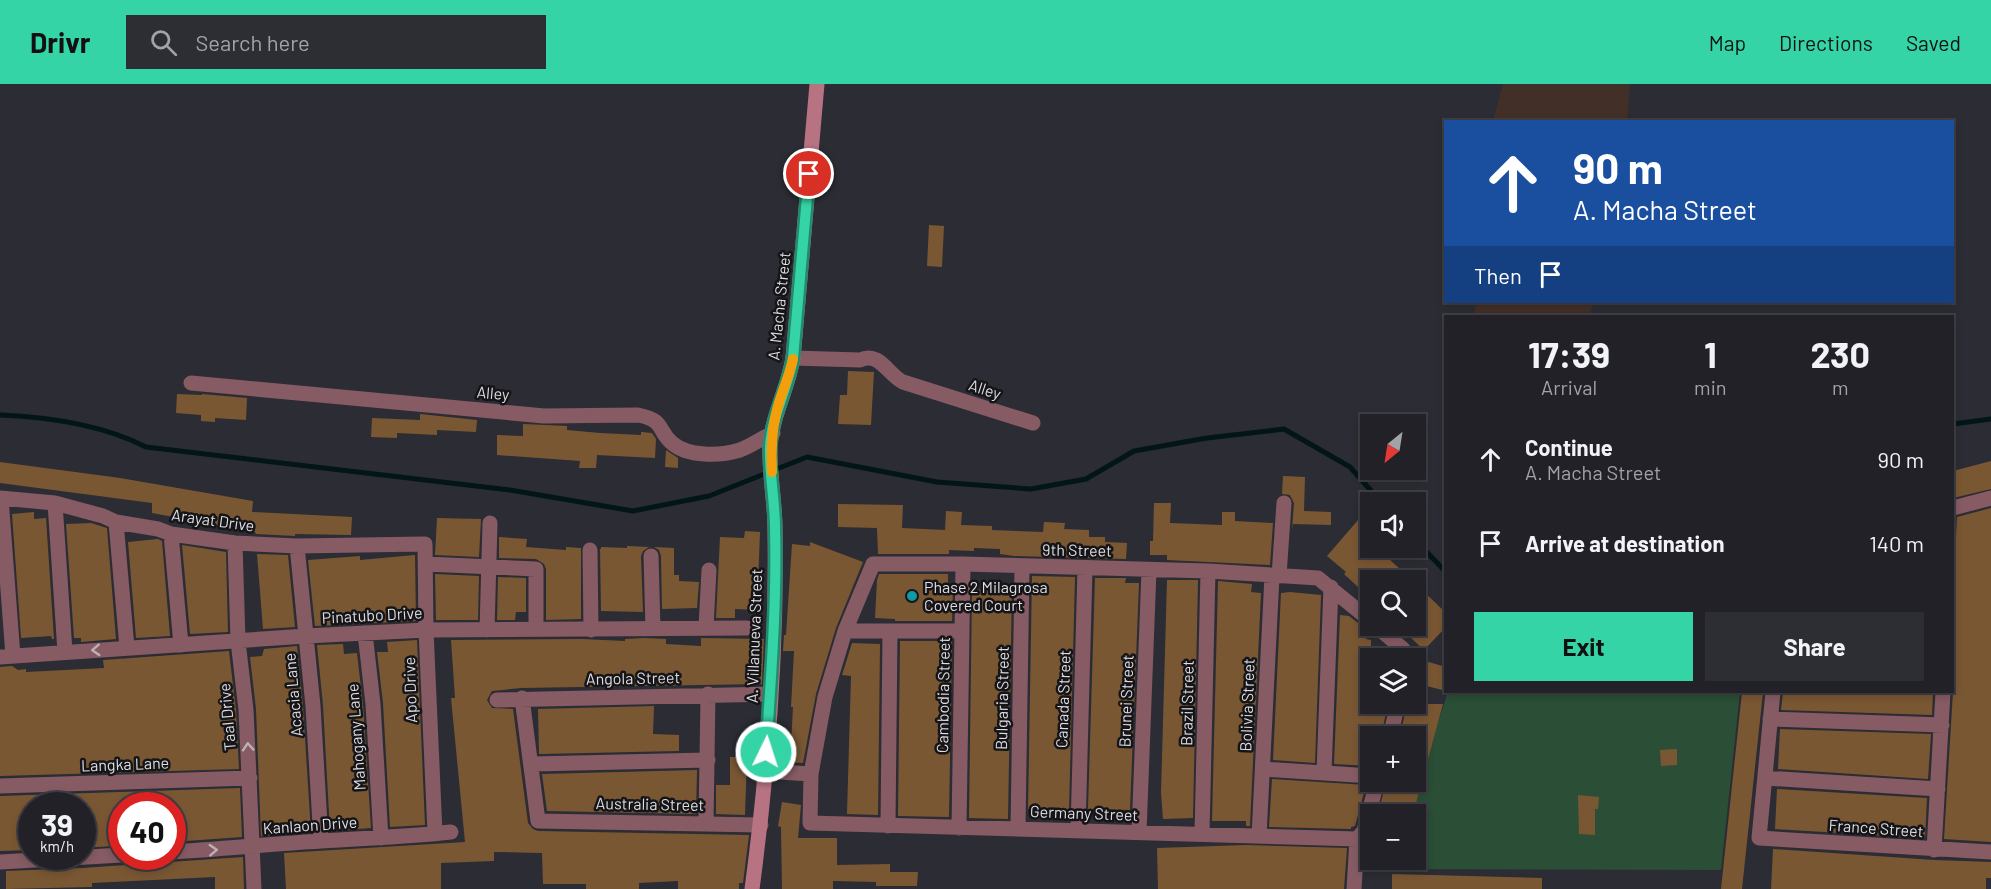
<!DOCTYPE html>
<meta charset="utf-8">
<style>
body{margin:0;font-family:Barlow,sans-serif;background:#2d2e33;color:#f1f3f6;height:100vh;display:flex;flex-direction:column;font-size:22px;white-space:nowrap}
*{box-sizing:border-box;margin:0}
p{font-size:20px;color:#a2a3a7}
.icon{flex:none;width:33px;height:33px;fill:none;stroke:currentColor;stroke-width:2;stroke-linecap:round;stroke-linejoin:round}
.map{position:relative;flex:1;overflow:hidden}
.panel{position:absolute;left:1444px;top:231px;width:510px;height:378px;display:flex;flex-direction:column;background:#212127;border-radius:0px;box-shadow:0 3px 9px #0003,0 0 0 2px #3e3e44}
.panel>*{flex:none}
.banner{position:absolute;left:1444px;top:36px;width:510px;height:183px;border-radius:0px;box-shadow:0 3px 9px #0003,0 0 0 2px #3e3e44;background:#1a4fa0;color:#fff;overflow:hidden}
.needle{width:39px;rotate:210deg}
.controls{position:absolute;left:1360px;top:330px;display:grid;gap:12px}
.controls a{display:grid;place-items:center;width:66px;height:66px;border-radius:0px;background:#212127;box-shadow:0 3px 9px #0003,0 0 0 2px #3e3e44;font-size:30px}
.speed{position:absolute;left:18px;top:708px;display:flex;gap:12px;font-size:30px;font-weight:700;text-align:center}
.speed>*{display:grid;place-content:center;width:78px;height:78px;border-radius:50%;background:#212127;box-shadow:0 3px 9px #0003,0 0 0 2px #3e3e44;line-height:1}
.speed small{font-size:15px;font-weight:400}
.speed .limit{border:9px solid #d22;background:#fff;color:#111}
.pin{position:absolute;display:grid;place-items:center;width:51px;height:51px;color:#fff;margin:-26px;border:3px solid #fff;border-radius:50%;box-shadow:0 2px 6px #0007}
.me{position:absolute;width:66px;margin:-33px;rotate:4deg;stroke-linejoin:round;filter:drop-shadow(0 0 4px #0008)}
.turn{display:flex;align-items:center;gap:21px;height:126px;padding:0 30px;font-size:27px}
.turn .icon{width:78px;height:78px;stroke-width:2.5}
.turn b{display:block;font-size:42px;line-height:51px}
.then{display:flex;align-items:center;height:57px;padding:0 30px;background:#0003;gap:12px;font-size:22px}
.eta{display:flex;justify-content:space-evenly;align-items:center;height:102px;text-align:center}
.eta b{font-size:36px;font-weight:700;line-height:42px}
.cta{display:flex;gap:12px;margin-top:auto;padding:12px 30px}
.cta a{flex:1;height:69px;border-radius:0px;background:#35d4a7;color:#111;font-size:24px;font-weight:700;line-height:69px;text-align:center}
.cta a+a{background:#2d2e33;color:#f1f3f6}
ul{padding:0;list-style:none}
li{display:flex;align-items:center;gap:18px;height:84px;padding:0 30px}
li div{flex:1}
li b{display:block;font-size:22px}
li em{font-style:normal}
header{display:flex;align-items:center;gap:36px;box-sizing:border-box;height:84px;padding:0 30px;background:#35d4a7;color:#111}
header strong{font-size:28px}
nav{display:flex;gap:33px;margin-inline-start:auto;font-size:21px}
.search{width:420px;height:54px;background:#2d2e33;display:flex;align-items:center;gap:15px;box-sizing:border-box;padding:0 21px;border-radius:0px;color:#a2a3a7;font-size:22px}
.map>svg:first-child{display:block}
.industrial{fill:#423028}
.green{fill:#2a4e36}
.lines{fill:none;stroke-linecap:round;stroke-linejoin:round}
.stream{stroke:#021618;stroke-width:5}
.building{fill:#7a5733}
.street{stroke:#865b64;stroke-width:15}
.secondary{stroke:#b87383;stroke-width:15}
.oneway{stroke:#bfb0b6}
.route-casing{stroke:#228a6d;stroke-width:15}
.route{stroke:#35d4a7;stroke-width:10}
.slow{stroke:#f59e0b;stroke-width:10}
.culture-dot{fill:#0f9aa8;stroke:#151518;stroke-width:2}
.labels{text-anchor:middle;stroke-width:5;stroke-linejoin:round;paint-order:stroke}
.street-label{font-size:16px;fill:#dddde2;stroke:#151518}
.poi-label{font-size:16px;fill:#dddde2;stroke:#151518;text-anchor:start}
</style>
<header>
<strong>Drivr</strong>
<div class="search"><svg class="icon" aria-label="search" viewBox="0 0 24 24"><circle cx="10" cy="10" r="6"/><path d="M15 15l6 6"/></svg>Search here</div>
<nav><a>Map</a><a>Directions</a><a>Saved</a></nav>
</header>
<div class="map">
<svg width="1991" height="805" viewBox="0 0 1991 805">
<rect width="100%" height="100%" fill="#2c2c34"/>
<!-- industrial -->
<path class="industrial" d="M1503 0H1630L1627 37H1493Z
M1477 218H1594L1589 232H1473Z"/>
<!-- green -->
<path class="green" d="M1448 608H1740L1721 786 1389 785 1392 776H1416V730H1407Z"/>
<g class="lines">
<!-- stream -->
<path class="stream" d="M0 331C49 333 101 340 146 363L510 406 633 427 709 412 807 373 937 398 1031 405 1086 395 1134 367 1207 354 1284 345 1350 383 1381 418
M1953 340 1991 335
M1416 457 1446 488"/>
</g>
<!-- building -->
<path class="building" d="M929 141 944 142 942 183 927 182Z
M848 287 874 288 871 341 838 340 840 311H847Z
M177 310 202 311V310L247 314 246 336 215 334V338L201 337V331L176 329Z
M420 330 477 336 476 348 437 346V351L397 349V354L371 353 372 334 420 336Z
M523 340 567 342V346L600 349 641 351V348L652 349 656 355 655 374 597 371 596 384H579L580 377 497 371V351L523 352Z
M666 366 678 374V384L665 383Z
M1991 377V405L1953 414V387Z
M0 378 120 394 253 417 252 428 352 433 351 451 295 450V452L256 450 255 448 152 429V419L0 399Z
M1283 392 1305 393 1304 427 1331 428V441L1293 440 1292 446 1294 419 1290 411 1282 410Z
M1154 419H1171L1170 439 1222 441V428H1235V437L1273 439 1270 481 1167 476V471H1150V457H1153Z
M838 420 903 421 902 444 945 446 946 427 962 428 961 441 992 442V446L1043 448 1044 438 1065 439 1064 445 1089 446V453H1105V458L1127 459 1126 475 1014 472 1000 470V465L974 464V467L949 466V470H878L877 444 838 443Z
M1371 421V464H1377L1412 496H1371V515L1344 490 1346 488 1327 472Z
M1991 424V758L1944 755 1953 608V514L1957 433Z
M34 428V435L46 434 54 555H52L51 552 21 554 12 430Z
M437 434 481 435 479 473 435 471Z
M91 439 107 444 116 555 81 558V554H74L66 440Z
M745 447 760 448 757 526 735 525V534H716L720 453 744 454Z
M499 453 527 455 526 463 566 466V463L581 464V535L546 536V485L544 480 536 475 499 474Z
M158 455 162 457 170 552 136 554 128 458Z
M810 458 863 478 836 544 816 610 803 679 783 678 784 661H791L793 623H791L794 567H783L784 551H786L792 460 810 462Z
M182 461 226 468 228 548 190 550Z
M627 462 649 463 643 467 641 472 643 528 601 527 600 465H601V463L627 464Z
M654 463 674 464V491H679V497L699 498 697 524 662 525 661 472 659 466Z
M257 470 288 471 295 543 263 545Z
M415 471 416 537 315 542 308 476 360 472V476Z
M435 490 479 492 478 536H436Z
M879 490H948V506H953L952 537H895V535L875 534 877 496Z
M1032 492 1075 493 1069 726 1028 725Z
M498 493 526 494V528H516L515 536H497Z
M1095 494H1126L1125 499H1139L1130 726 1088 725Z
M1167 496H1198L1193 734 1163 735 1161 709Z
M1218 497 1252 500 1251 508 1261 509 1250 742H1246V737H1212Z
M1416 500 1446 529V543L1424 566 1398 542H1416Z
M994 501 1012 502 1008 735 969 734 972 506 994 505Z
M1290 508 1321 511 1315 679 1273 676 1281 509Z
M1340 531 1349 532 1367 546 1366 555 1371 556V563L1392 569 1396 574H1371V620H1388L1381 652H1371V682L1334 680Z
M645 554 666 555V560L701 562V554L764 555 762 600 521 604 492 607 487 616 492 624 513 625 528 739 533 745 538 747 749 751 743 799H739V805H678V797L639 799V805H586V800H543L542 769 494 768V777L441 779V805H286L284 769 465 758 451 614H455L451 556 582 555 625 557V555Z
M417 556 425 741 390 743 383 619 377 568H388L387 558Z
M900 557H952L949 733 898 732Z
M852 559 880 560 878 731 847 730 851 592 842 591Z
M343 560 344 570 357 569 363 621 371 744 330 747 323 621 317 561Z
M297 562 303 623 311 748 261 752 256 625 250 573 262 572 264 565Z
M229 567 236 627 239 685 0 692V583L12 582 18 586 26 585V588L104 584 103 576Z
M1425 577 1446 583V607L1419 600Z
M1742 608H1763L1742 805H1721Z
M1783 608H1933L1932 631 1781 626Z
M1407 620H1443L1413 730H1378L1386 698H1416V652H1400Z
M654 622 653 650 679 651V667L539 670 538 625Z
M1780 645 1931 650 1928 695 1778 685Z
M1677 665V681L1661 682 1660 666Z
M730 673H747L745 731 716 730V701H730Z
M697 686 696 730 547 727 542 690Z
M1272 695 1366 701 1355 742 1351 743V745L1269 743Z
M240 704 242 753 172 758V722H122V732H113L114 762 82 764V722H32V766L0 767V712Z
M1777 705 1927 714 1925 754 1775 745Z
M1578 711 1599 713 1598 725H1595V751L1579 750Z
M782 718 801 721 798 754H837V781L890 780V788H918L917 802H876V798L833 797V805H782L781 743 778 742Z
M1246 761 1347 764 1344 805H1158L1157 764Z
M1773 765 1934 776 1991 778V794H1986V805H1771Z
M243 773 244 805H215V793L92 799V803L6 805V787L82 784Z
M1392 790 1542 794V805H1392Z"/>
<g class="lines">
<!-- street -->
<path class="street" d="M793 274 860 276C880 267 888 291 903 298L1033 339
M191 299 544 332 638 331C665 336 657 346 672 359 688 373 720 372 740 366 751 362 762 354 773 349
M0 414 55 419 103 432 116 438 158 445 171 450 235 459 297 462 425 460 426 546 435 749
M1 414 13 572
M55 419 65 568
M1953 424 1991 414
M116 438 127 564
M171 450 181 561
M235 459 238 557 246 626 254 805
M297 462 313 622 321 757
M590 466 591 546
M651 472 653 545
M426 480 536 485V545
M1279 492 1284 419
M1376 542 1403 565 1406 574
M706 544 709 486
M487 546 490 439
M845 547H962
M365 549 373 620 381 754
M0 573 306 552 426 546 747 544
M1773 608 1759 754 1991 768
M522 614 538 737 761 741
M497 616 770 610
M1770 635 1942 641
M1390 652 1398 620
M532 680 708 676
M1263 685 1371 692
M764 687 811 690
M1324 688 1331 503
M1765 694 1938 705
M0 702 250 694
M706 739 708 610
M888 742 890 547
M959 744 963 480
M1018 745 1022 483
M1078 747 1085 484
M1139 749 1149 486
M1202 750 1208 487
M1259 752 1272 492
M1357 755 810 739 811 690 825 613 845 547 873 480H963L1208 487 1318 494 1371 537
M1934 766 1943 608
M172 768C222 765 271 760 321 757 364 754 407 753 451 748
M0 778 122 771
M1354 805 1357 755 1364 747 1377 698"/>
<!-- secondary -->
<path class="secondary" d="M752 805C768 686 777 564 775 445 775 418 769 390 770 363 772 331 788 305 793 274L817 0"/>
</g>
<!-- one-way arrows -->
<defs><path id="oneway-chevron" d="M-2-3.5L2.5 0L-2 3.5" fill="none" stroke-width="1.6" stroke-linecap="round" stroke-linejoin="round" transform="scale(1.5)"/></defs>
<g class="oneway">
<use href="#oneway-chevron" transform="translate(96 566) rotate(177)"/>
<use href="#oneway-chevron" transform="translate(248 663) rotate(-94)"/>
<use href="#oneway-chevron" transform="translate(213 766) rotate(-3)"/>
</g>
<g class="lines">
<defs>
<path id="route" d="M766 668C771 594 777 518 775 444 775 417 769 389 770 362 772 331 788 304 793 274L809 90"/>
</defs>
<!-- route casing -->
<use href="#route" class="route-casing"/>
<!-- route -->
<use href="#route" class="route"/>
<!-- slow -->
<path class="slow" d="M772 388C771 368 771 350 776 330 780 311 789 294 793 275"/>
</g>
<!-- markers -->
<circle class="culture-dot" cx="912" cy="512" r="6"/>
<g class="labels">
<!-- street labels -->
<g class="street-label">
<text transform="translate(779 222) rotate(-84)" y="6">A. Macha Street</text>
<text transform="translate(985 305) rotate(18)" y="6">Alley</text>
<text transform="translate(493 309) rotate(5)" y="6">Alley</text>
<text transform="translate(213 436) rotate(8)" y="6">Arayat Drive</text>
<text transform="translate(1077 466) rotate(1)" y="6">9th Street</text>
<text transform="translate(372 531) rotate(-3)" y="6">Pinatubo Drive</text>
<text transform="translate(754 552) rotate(-88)" y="6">A. Villanueva Street</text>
<text transform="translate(633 594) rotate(-1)" y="6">Angola Street</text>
<text transform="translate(410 606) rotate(-92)" y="6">Apo Drive</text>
<text transform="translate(293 611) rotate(-95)" y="6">Acacia Lane</text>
<text transform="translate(943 611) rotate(-89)" y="6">Cambodia Street</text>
<text transform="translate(1002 614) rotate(-89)" y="6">Bulgaria Street</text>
<text transform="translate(1063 615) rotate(-88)" y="6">Canada Street</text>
<text transform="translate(1126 617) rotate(-88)" y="6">Brunei Street</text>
<text transform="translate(1187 619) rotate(-89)" y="6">Brazil Street</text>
<text transform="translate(1247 621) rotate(-88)" y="6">Bolivia Street</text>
<text transform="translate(227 633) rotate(-95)" y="6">Taal Drive</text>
<text transform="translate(356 653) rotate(-94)" y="6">Mahogany Lane</text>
<text transform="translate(125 680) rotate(-2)" y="6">Langka Lane</text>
<text transform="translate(650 720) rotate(1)" y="6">Australia Street</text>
<text transform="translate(1084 729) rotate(2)" y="6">Germany Street</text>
<text transform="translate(310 741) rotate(-4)" y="6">Kanlaon Drive</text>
<text transform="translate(1876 744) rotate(4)" y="6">France Street</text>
</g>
<!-- poi labels -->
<g class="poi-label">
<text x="924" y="509">Phase 2 Milagrosa<tspan x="924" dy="18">Covered Court</tspan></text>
</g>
</g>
</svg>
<div class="controls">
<a><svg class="needle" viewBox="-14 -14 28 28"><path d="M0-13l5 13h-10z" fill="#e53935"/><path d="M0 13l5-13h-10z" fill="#a2a3a7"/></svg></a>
<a><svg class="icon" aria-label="sound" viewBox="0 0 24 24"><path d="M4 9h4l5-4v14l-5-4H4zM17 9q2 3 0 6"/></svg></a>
<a><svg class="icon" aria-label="search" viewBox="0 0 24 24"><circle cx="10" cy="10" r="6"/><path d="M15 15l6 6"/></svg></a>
<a><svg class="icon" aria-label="layers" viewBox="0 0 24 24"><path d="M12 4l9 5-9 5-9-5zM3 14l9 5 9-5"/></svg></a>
<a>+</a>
<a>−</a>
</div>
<div class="speed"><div>39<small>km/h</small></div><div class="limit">40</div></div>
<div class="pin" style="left:809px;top:90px;background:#d93025"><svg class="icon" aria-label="arrive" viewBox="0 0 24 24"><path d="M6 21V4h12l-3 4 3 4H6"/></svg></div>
<svg class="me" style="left:766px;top:668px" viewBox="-20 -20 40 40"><circle r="17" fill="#35d4a7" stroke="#fff" stroke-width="3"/><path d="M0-11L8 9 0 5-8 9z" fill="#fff"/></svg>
<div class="banner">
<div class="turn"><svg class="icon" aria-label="ahead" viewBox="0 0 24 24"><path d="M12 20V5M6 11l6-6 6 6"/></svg><div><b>90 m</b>A. Macha Street</div></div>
<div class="then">Then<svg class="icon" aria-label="arrive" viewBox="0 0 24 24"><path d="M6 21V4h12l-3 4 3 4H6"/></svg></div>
</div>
<section class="panel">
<div class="eta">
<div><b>17:39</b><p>Arrival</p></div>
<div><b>1</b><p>min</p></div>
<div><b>230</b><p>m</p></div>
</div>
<ul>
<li><svg class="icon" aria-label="ahead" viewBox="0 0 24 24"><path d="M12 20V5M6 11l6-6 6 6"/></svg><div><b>Continue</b><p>A. Macha Street</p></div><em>90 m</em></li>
<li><svg class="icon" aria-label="arrive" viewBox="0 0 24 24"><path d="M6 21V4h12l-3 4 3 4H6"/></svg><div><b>Arrive at destination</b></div><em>140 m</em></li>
</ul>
<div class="cta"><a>Exit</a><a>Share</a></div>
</section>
</div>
